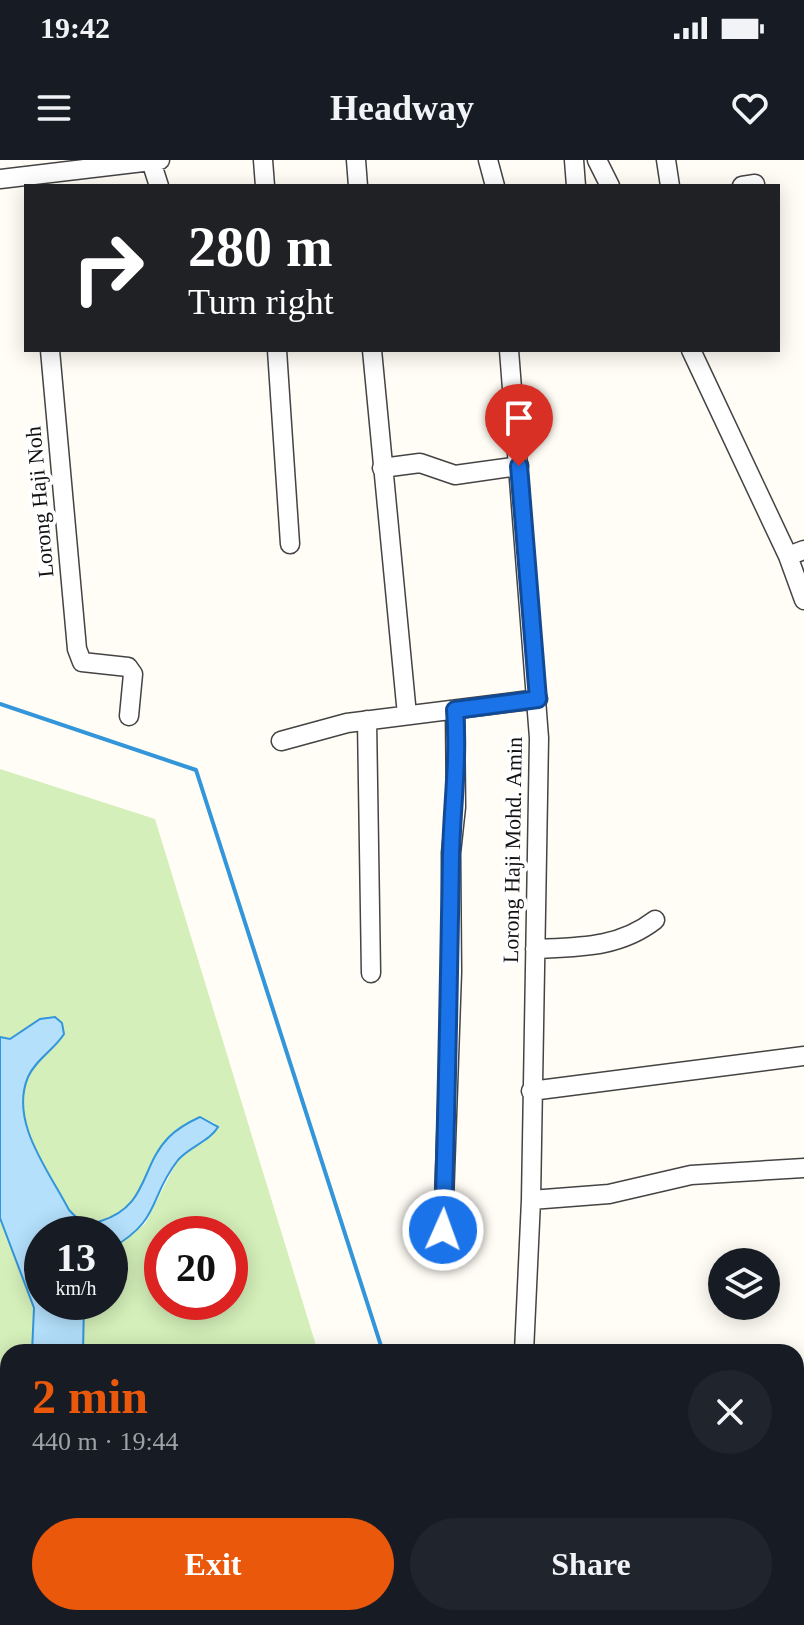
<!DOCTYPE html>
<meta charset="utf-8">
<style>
body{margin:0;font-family:"Times New Roman",serif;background:#20242c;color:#f1f3f6;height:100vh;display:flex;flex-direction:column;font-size:30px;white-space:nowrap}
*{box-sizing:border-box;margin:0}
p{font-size:26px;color:#9ea1a6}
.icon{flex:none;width:44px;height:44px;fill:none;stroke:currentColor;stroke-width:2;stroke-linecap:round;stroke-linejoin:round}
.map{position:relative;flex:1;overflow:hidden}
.sheet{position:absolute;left:0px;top:1184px;width:804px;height:282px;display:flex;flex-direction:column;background:#171b24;border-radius:24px 24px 0 0;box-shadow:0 4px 20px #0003}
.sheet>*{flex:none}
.hud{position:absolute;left:24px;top:24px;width:756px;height:168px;border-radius:0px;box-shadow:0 4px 20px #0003;background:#202124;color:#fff;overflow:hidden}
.buttons{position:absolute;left:708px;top:1088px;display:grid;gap:16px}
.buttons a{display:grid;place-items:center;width:72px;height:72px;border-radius:50%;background:#171b24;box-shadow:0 4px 20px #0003;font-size:40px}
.speed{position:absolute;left:24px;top:1056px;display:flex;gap:16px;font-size:40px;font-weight:700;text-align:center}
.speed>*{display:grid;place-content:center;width:104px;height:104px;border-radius:50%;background:#171b24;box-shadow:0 4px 20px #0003;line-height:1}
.speed small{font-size:20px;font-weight:400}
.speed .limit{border:12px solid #d22;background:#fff;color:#111}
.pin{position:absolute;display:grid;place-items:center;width:68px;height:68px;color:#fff;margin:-82px -34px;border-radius:50% 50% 50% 0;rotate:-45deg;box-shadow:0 0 8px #0007}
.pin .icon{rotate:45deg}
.me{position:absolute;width:88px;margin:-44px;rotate:2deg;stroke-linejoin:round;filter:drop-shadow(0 0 6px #0008)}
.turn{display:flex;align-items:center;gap:28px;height:168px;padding:0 32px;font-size:36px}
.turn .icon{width:104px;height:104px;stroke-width:2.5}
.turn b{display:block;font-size:56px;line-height:68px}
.round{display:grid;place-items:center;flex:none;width:84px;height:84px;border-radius:42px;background:#20242c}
.summary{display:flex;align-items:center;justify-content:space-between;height:136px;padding:0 32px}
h1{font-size:48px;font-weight:600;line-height:60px;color:#ea580c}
.cta{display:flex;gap:16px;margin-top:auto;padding:16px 32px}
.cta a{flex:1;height:92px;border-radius:48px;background:#ea580c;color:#fff;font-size:32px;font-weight:600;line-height:92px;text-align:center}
.cta a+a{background:#20242c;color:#f1f3f6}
.status{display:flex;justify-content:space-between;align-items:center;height:56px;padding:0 40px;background:#171b24;direction:ltr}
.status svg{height:22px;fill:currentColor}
header{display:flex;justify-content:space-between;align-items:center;height:104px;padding:0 32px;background:#171b24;font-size:36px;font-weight:600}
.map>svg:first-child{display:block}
.green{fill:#d4efb9;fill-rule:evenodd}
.water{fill:#b4e0fc;stroke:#3395da;stroke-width:2}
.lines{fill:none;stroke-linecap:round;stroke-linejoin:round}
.stream{stroke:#3395da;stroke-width:4}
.minor-casing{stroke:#444;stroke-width:21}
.minor{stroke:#fff;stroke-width:18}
.route-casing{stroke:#114b97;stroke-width:20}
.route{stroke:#1a73e8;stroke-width:14}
.labels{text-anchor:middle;stroke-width:8;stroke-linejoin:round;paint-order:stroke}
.street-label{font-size:22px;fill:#111;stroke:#fff}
</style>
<div class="status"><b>19:42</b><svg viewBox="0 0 49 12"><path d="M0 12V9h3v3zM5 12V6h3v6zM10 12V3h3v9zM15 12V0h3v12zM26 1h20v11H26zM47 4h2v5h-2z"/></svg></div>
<header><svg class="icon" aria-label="menu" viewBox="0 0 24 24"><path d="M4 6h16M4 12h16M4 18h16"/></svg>Headway<svg class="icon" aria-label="heart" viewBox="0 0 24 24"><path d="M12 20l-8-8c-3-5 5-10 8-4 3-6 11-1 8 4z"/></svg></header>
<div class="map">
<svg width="804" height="1465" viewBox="0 0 804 1465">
<rect width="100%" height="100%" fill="#fffdf5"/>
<!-- green -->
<path class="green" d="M0 609 155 659 318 1192H83L84 1142H110V1089L145 1064 177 1001 215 972V963L200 957 155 1000 133 1042 114 1057 94 1063 80 1062 69 1050C49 1011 9 963 28 917 35 899 54 890 64 874L62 863 55 857 40 859 10 879 0 877ZM162 1074H230V1142H162Z
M0 1058C18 1098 43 1147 32 1192H8V1240L0 1243Z
M0 1406 8 1409V1458H63L68 1465H0Z
M153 1458H400L402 1465H157Z"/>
<!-- water -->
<path class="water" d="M55 857 62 863 64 874C54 890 36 899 28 917 9 962 49 1011 69 1050 79 1061 86 1066 101 1061 149 1046 140 1006 169 977 178 968 189 962 200 957L218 967C210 981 189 987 178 1000 148 1038 162 1060 110 1089V1074H42V1142H84L83 1192H32L34 1148 0 1058V877L10 879 40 859Z"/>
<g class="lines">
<!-- stream -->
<path class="stream" d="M0 544 196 610 383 1192
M796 1430 804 1420
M468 1458 471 1465
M767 1465 772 1458"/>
<defs>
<path id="minor" d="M263 0 265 26
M356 0 358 26
M488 0 495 26
M574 0 576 26
M597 0 610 26
M666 0 670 26
M151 1 159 26
M0 19 160 0
M742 26 755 24
M50 190 77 489 82 502 128 507 133 514 129 556
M277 190 290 384
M372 190 407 555
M509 190 539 578 531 1040 524 1192
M691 190 788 396 804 390
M382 308 420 303 455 315 519 306
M788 396 804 440
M367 560 371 813
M281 581 347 563 538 539
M535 789C579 787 619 788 655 760
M531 931 804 896
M531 1040 609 1034 691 1015 804 1008
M443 1070 452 812 451 693 456 647 455 550
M796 1315 804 1314
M521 1458V1459"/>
</defs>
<!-- minor casing -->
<use href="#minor" class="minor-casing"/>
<!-- minor -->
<use href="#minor" class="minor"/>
</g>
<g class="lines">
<defs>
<path id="route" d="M443 1070C447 945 449 821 451 696 452 647 459 599 455 550L538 539 519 306"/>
</defs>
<!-- route casing -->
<use href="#route" class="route-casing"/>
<!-- route -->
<use href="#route" class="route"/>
</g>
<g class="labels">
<!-- street labels -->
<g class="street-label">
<text transform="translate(39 342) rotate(-95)" y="8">Lorong Haji Noh</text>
<text transform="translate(512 690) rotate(-89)" y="8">Lorong Haji Mohd. Amin</text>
</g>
</g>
</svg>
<div class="buttons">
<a><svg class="icon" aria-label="layers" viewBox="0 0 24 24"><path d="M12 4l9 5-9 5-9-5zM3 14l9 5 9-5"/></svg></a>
</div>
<div class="speed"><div>13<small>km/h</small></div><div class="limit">20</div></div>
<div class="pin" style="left:519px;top:306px;background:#d93025"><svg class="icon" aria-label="arrive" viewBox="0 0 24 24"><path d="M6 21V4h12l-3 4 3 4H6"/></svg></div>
<svg class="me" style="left:443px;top:1070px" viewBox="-20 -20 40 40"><circle r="17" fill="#1a73e8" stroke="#fff" stroke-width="3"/><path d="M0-11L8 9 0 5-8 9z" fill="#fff"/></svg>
<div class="hud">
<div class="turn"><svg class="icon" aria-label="right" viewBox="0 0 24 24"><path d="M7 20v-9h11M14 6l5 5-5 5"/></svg><div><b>280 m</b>Turn right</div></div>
</div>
<section class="sheet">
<div class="summary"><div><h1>2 min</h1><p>440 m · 19:44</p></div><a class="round"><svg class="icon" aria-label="close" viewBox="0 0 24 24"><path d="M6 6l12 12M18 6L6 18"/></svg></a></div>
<div class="cta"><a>Exit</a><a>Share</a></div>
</section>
</div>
